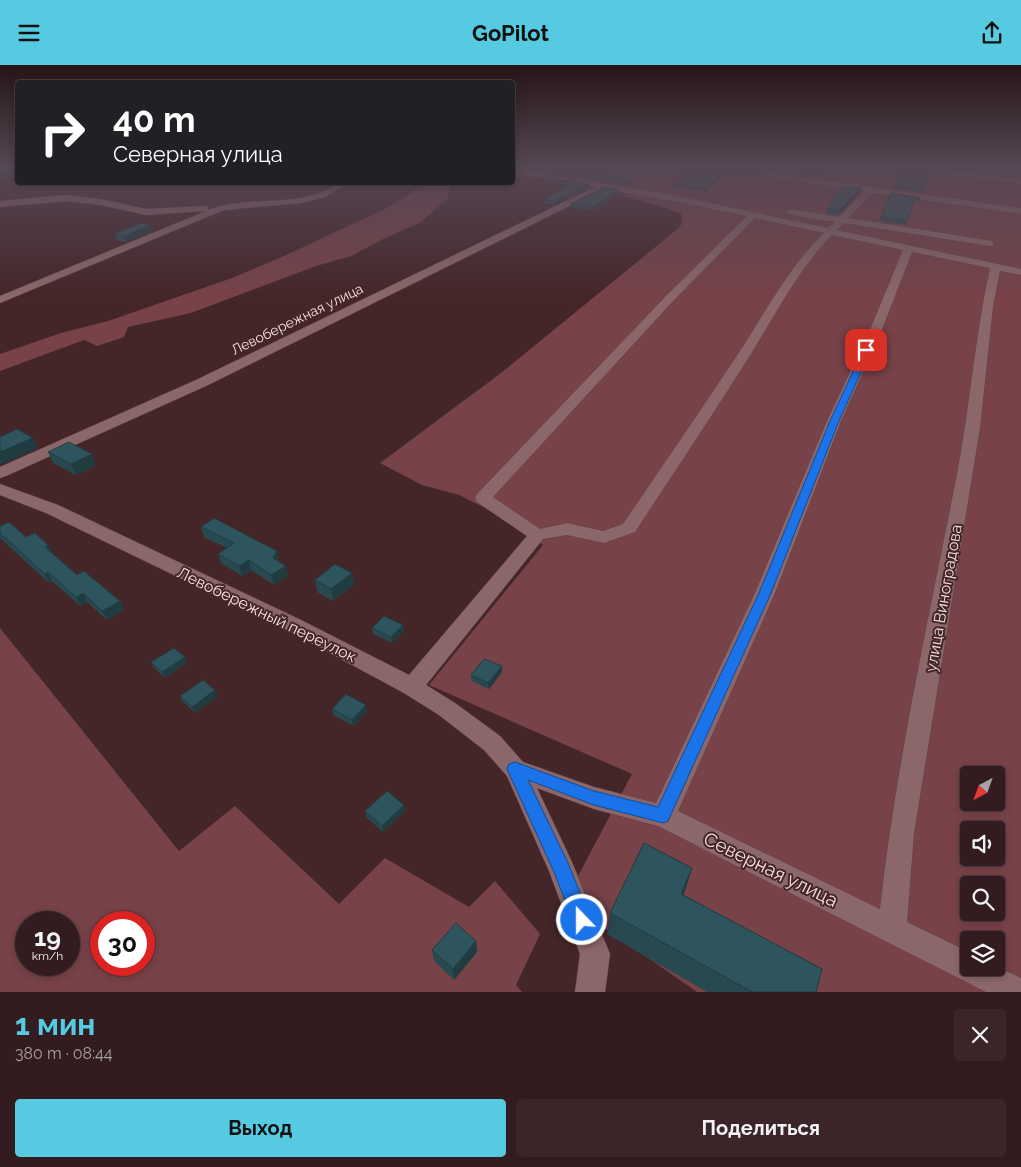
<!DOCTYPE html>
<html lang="ru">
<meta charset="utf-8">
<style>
body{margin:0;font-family:Raleway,sans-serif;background:#3b2528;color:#f1f3f6;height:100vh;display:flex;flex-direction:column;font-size:19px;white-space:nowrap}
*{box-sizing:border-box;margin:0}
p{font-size:16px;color:#a9a1a4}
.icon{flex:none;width:28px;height:28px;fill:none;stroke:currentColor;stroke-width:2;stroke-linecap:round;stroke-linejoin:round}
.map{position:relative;height:927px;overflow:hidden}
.details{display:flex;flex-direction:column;background:#331c1f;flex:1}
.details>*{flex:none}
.top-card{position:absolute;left:15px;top:15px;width:500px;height:105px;border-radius:5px;box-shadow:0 2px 8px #0003,0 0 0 1px #4e3a3d;background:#202124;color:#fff;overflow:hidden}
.needle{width:32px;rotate:221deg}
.controls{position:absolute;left:960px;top:701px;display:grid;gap:10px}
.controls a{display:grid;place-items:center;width:45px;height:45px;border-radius:5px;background:#331c1f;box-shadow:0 2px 8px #0003,0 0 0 1px #4e3a3d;font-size:25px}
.speed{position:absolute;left:15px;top:846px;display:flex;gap:10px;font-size:25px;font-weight:700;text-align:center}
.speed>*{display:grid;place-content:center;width:65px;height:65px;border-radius:50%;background:#331c1f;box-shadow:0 2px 8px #0003,0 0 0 1px #4e3a3d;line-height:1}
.speed small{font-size:12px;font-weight:400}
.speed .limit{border:8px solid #d22;background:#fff;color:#111}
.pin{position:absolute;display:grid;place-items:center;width:42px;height:42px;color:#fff;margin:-21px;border-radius:10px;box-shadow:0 2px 8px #0006}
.me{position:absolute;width:55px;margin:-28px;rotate:338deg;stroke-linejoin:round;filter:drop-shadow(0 0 4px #0008)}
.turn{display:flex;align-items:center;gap:18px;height:105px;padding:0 15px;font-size:22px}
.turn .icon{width:65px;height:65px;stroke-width:2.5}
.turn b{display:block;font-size:35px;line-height:42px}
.round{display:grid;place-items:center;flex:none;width:52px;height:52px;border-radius:5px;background:#3b2528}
.summary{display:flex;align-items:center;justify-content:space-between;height:85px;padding:0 15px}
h1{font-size:30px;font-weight:700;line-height:38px;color:#55cae0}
.cta{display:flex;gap:10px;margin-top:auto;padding:10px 15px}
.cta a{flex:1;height:58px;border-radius:5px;background:#55cae0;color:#111;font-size:20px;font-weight:700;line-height:58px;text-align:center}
.cta a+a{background:#3b2528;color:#f1f3f6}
header{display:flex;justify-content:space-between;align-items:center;height:65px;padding:0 15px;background:#55cae0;color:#111;font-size:22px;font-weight:700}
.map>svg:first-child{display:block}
.green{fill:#774248;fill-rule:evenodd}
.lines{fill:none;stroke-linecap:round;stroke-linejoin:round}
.street-casing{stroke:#5e4447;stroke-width:1}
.street{fill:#8b676a;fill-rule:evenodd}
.wall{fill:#284950}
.shaded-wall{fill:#203c41}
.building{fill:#2e555d;stroke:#203c41}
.route{fill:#1a73e8;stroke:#114b97}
.labels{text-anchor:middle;stroke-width:4;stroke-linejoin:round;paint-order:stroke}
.far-street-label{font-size:14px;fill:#f3dedf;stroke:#442629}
.street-label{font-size:16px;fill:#f3dedf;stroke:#442629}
.near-street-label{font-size:19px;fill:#f3dedf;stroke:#442629}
</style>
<header><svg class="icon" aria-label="menu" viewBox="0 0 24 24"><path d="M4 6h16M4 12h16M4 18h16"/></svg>GoPilot<svg class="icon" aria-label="share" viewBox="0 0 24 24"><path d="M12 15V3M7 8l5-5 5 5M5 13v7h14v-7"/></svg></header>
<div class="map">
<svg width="1021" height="927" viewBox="0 0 1021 927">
<rect width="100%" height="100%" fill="#442629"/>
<!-- green -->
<path class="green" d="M513 102H1021V927H697L598 858 578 811 632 709 429 620 543 480 489 445 459 430 422 420 380 398 501 308 675 166 682 159 681 149 664 142 623 131 634 124ZM969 710H996V738H969ZM969 765H996V792H969ZM969 820H996V848H969ZM969 875H996V902H969Z
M422 118H455L452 120 447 134 421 157 383 174 351 191 316 201 191 248 128 262 124 272 97 281 84 275 0 306V289L61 268 108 256 232 213 284 191 389 142 421 121Z
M0 563 179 786 235 741 339 839 385 793 469 842 495 816 540 869 516 920 522 927H0ZM26 858H69V900H26ZM101 858H144V900H101Z"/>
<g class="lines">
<defs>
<path id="street" d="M707 102H727L1021 143V149L873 128 848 153 993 176V180L990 181 844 158 837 165 1021 204V210L1000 206 993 241 980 363 914 768 907 857 969 887V902H996V901L1021 913V927H986L658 761 594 744 537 723 571 795 610 889 605 927H575L580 889 549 806 507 711 484 685 439 650 404 628 287 565 46 448 0 430V419L58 440 301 555 409 610 527 471 477 437 475 433 477 429 666 231 747 151 673 136 604 124 206 321 6 411 0 413V402L196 315 595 122 512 108V104L673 130 828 163 835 157 790 150 786 147 790 144 839 152 865 126 711 104ZM755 153 824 168C787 204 764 250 736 292 699 348 661 403 623 459L603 466 567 458 540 464 493 432 674 235ZM832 170 903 185 869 267 827 356 755 528 656 738 594 722 523 697 500 671 455 638 426 620 543 474 567 470 604 478 635 467C673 409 712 351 749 292 776 249 797 206 832 170ZM912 187 990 203C975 271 970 341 957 409 929 553 896 698 880 844L678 746 775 528 841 356 881 267Z
M899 102H921L1021 115V119L903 104Z
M340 118H349L325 132 300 138 224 145 0 238V231L206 146 146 150 101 140 66 136 0 142V136L66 130 101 134 146 144 205 141 208 142V145C243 131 284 141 319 128 326 126 333 121 340 118Z"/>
</defs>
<!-- street casing -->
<use href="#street" class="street-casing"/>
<!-- street -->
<use href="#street" class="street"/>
</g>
<!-- wall -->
<path class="wall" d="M522 102H605L593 110 632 115 631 118 628 121 559 110V108Z
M685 102H711L763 110 762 113 725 108 705 127 674 123V119L693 103Z
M740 102H775L772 106Z
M809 102H828L820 113 804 111V107Z
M931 109 921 127 893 123 894 120Z
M546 114 589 119V123L554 140 544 138 545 135 567 120 546 117Z
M861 123 860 127 838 150 826 148 827 144Z
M619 125 618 128 604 139 593 146 571 142V139Z
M891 128 920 133 919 136H913L906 160 880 156Z
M150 160 152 166 126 177 116 175 114 169Z
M48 387 96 400 76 410 53 398Z
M0 461 26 472 48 480 53 489 77 510 120 536 124 545 107 555 87 537 80 541 52 516 49 518 0 473Z
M201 462 277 486 279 495 278 496 288 511 274 520 251 505 242 511 221 498 218 489 227 483 204 472Z
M352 508 354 520 333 536 317 527 315 515Z
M403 560 404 566 392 578 373 569 372 563Z
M185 592 187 598 165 613 154 603 151 597Z
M502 607 489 624 471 616V610Z
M180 631H218L195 648 183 637Z
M332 644 367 646 353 661 333 650Z
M404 740 405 746 383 767 366 752 365 746Z
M692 803 683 831 816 927H707L607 869 610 848Z
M476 876 477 887 454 915 434 896 432 885Z"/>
<!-- shaded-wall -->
<path class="shaded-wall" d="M15 102H18V109L0 117V108Z
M600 102H605L591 111H587L586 114 587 111Z
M826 102H828L820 113 821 109Z
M726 105 725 108 705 127 706 123Z
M932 106 931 109 921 127 922 124Z
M632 115 631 118 628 121 629 117Z
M589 119V123L554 140V136Z
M861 123 860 127 838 150 839 146Z
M619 125 618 128 604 139 593 146V142Z
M150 160 152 166 126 177 124 171Z
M33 373 38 383 0 400V387Z
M92 389 96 400 76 410 71 399Z
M48 480 53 489 45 482Z
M277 486 279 495 275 502 273 493Z
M249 495 251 505 242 511 239 501Z
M286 501 288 511 274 520 271 510Z
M48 507 52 516 49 518 45 509Z
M352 508 354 520 333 536 331 524Z
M83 528 87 537 80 541 76 532Z
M120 536 124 545 107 555 102 546Z
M403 560 404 566 392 578 391 572Z
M185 592 187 598 165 613 162 607Z
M502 601V607L489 624 488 618Z
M215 625 218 631 195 648 192 642Z
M366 640 367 646 353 661 352 655Z
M404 740 405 746 383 767 382 761Z
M692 803 685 826 675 851 681 829Z
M476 876 477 887 454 915 453 904Z"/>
<!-- building -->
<path class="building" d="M0 102H15L0 108Z
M543 102H600L587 111 559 106 561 105Z
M694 102H711L763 110 726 105 706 123 674 119Z
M809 102H826L821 109 804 107Z
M901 102H906L932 106 922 124 894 120Z
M591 109 632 115 629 117 587 111Z
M548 112 589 119 554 136 545 135 571 117 546 114Z
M842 121 861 123 839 146 827 144Z
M605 122 619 125 604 135 593 142 571 139Z
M891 128 920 133 915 132 907 156 881 152Z
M141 158 150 160 124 171 114 169Z
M17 364 33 373 0 387V372Z
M69 377 92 389 71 399 48 387Z
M214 453 277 486 273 493 286 501 271 510 249 495 239 501 218 489 234 478 201 462Z
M9 457 26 472 35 468 48 480 45 482 77 510 84 506 120 536 102 546 83 528 76 532 48 507 45 509 0 468V461Z
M335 499 352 508 331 524 315 515Z
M384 551 403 560 391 572 372 563Z
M174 583 185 592 162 607 151 597Z
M484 594 502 601 488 618 471 610Z
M203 615 215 625 192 642 180 631Z
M346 629 366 640 352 655 332 644Z
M387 726 404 740 382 761 365 746Z
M644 778 692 803 681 829 822 904 816 927H752L610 848Z
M456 858 476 876 453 904 432 885Z"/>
<!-- sky -->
<linearGradient id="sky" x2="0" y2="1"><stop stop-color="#251517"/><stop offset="0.44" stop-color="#564754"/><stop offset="1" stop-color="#564754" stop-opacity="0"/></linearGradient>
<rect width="1021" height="232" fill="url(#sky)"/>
<!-- route -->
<path class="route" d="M864 283 871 285 839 356 771 528 668 756 663 758 594 740 528 715 568 798 591 855 588 861 582 864 575 861 554 807 507 704 509 699 515 697 594 726 658 742 759 528 830 356Z"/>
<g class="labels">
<!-- far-street labels -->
<g class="far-street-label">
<text transform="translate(297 254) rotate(-26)" y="5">Левобережная улица</text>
</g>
<!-- street labels -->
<g class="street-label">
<text transform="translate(943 533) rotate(-80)" y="6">улица Виноградова</text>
<text transform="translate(267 549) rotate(26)" y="6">Левобережный переулок</text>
</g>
<!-- near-street labels -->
<g class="near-street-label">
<text transform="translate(771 804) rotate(26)" y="7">Северная улица</text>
</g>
</g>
</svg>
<div class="controls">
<a><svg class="needle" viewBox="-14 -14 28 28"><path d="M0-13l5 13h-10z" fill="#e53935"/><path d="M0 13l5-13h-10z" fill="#a9a1a4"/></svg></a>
<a><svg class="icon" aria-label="sound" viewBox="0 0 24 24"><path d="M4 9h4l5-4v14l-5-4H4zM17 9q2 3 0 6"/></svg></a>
<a><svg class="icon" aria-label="search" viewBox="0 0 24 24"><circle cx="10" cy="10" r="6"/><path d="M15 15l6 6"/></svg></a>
<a><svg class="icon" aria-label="layers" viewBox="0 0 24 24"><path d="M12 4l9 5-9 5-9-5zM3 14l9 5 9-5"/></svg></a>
</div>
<div class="speed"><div>19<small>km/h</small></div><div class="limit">30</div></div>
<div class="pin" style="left:866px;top:285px;background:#d93025"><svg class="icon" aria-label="arrive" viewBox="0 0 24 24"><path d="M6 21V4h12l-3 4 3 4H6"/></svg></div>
<svg class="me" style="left:582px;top:855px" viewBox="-20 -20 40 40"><circle r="17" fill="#1a73e8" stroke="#fff" stroke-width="3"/><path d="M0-11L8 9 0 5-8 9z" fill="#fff"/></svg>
<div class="top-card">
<div class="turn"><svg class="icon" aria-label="right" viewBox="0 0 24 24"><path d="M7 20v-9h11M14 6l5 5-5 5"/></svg><div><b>40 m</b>Северная улица</div></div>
</div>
</div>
<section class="details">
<div class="summary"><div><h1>1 мин</h1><p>380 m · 08:44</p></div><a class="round"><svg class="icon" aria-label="close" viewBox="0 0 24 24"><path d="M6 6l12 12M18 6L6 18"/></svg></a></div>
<div class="cta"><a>Выход</a><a>Поделиться</a></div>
</section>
